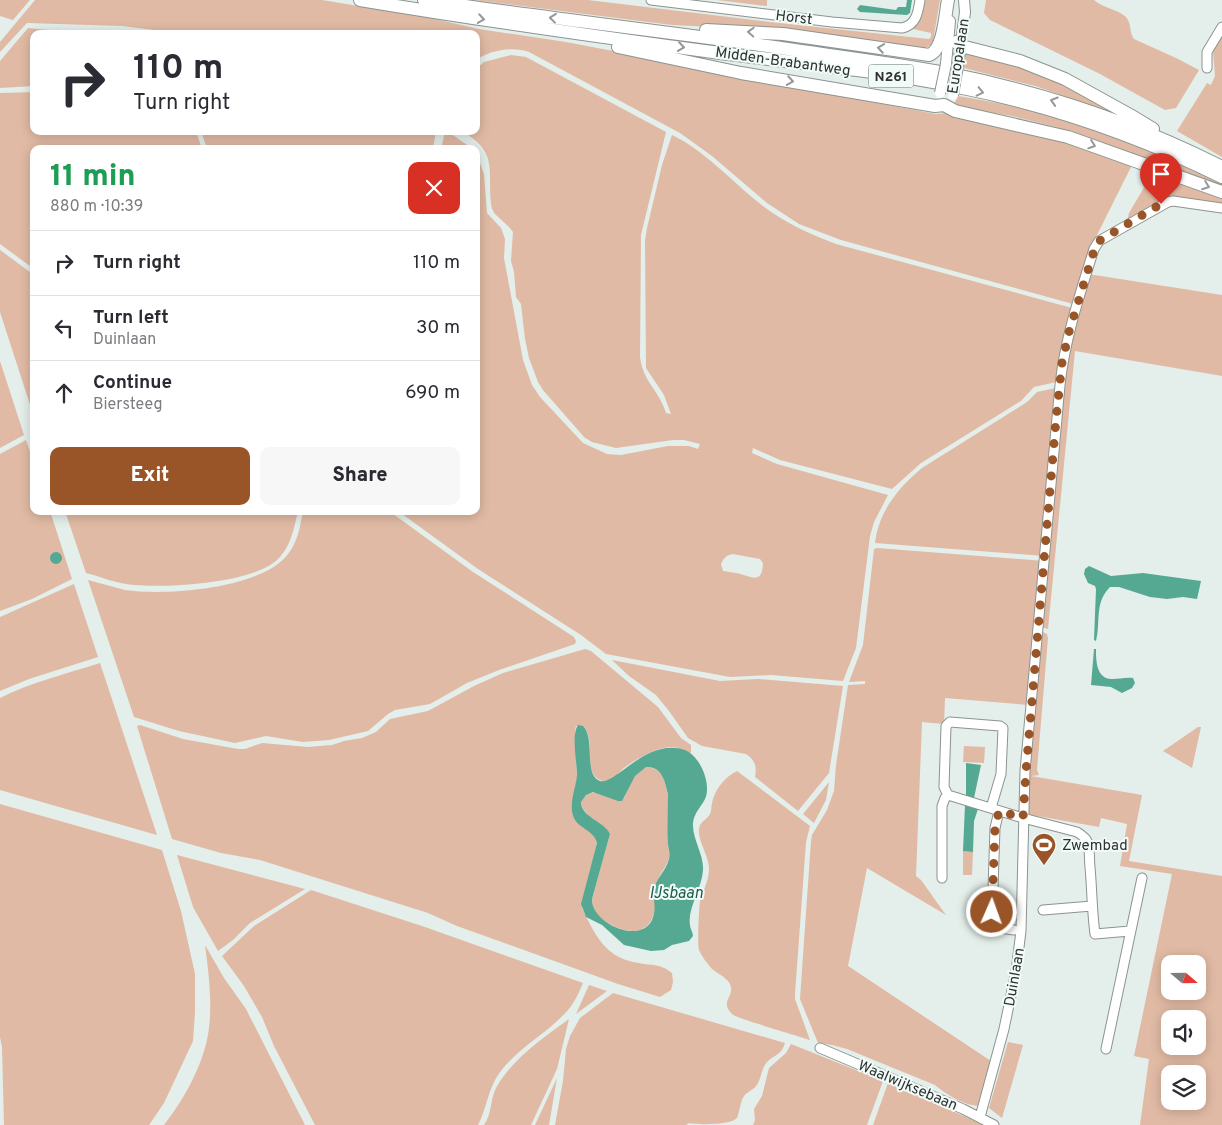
<!DOCTYPE html>
<meta charset="utf-8">
<style>
body{margin:0;font-family:Overpass,sans-serif;background:#f7f7f7;color:#2b2b33;height:100vh;display:flex;flex-direction:column;font-size:19px;white-space:nowrap}
*{box-sizing:border-box;margin:0}
p{font-size:16px;color:#7c7c81}
.icon{flex:none;width:28px;height:28px;fill:none;stroke:currentColor;stroke-width:2;stroke-linecap:round;stroke-linejoin:round}
.map{position:relative;flex:1;overflow:hidden}
.details{position:absolute;left:30px;top:145px;width:450px;height:370px;display:flex;flex-direction:column;background:#fff;border-radius:10px;box-shadow:0 2px 12px #0003}
.details>*{flex:none}
.guide{position:absolute;left:30px;top:30px;width:450px;height:105px;border-radius:10px;box-shadow:0 2px 12px #0003;background:#fff;color:#2b2b33;overflow:hidden}
.needle{width:32px;rotate:110deg}
.tools{position:absolute;left:1161px;top:955px;display:grid;gap:10px}
.tools a{display:grid;place-items:center;width:45px;height:45px;border-radius:10px;background:#fff;box-shadow:0 2px 12px #0003;font-size:25px}
.pin{position:absolute;display:grid;place-items:center;width:42px;height:42px;color:#fff;margin:-51px -21px;border-radius:50% 50% 50% 0;rotate:-45deg;box-shadow:0 0 5px #0007}
.pin .icon{rotate:45deg}
.me{position:absolute;width:55px;margin:-28px;rotate:2deg;stroke-linejoin:round;filter:drop-shadow(0 0 4px #0008)}
.turn{display:flex;align-items:center;gap:18px;height:105px;padding:0 20px;font-size:22px}
.turn .icon{width:65px;height:65px;stroke-width:2.5}
.turn b{display:block;font-size:35px;line-height:42px}
.round{display:grid;place-items:center;flex:none;width:52px;height:52px;border-radius:10px;background:#f7f7f7}
.headline{display:flex;align-items:center;justify-content:space-between;height:85px;padding:0 20px}
h1{font-size:30px;font-weight:800;line-height:38px;color:#1e9e55}
.primary-button{display:flex;gap:10px;margin-top:auto;padding:10px 20px}
.primary-button a{flex:1;height:58px;border-radius:10px;background:#995428;color:#fff;font-size:20px;font-weight:800;line-height:58px;text-align:center}
.primary-button a+a{background:#f7f7f7;color:#2b2b33}
ul{padding:0;list-style:none}
li{display:flex;align-items:center;gap:15px;height:65px;padding:0 20px;border-top:1px solid #e1e1e2}
li div{flex:1}
li b{display:block;font-size:19px}
li em{font-style:normal}
.map>svg:first-child{display:block}
.green{fill:#e0baa4;fill-rule:evenodd}
.water{fill:#55a891;fill-rule:evenodd}
.lines{fill:none;stroke-linecap:round;stroke-linejoin:round}
.minor-casing{stroke:#8b9490;stroke-width:11}
.major-casing{stroke:#8b9490;stroke-width:12}
.highway-casing{stroke:#8b9490;stroke-width:14}
.minor{stroke:#fff;stroke-width:9}
.major{stroke:#fff;stroke-width:10}
.highway{stroke:#fff;stroke-width:12}
.major-bridge-casing{stroke:#8b9490;stroke-width:12;stroke-linecap:butt}
.major-bridge{stroke:#fff;stroke-width:10}
.oneway{stroke:#969898}
.route{stroke:#995428;stroke-width:9;stroke-dasharray:0 16.2}
.labels{text-anchor:middle;stroke-width:4;stroke-linejoin:round;paint-order:stroke}
.shield{fill:#f1fbf8;stroke:#686e6c;stroke-width:1}
.shield-label{font-size:14px;font-weight:bold;fill:#2e3130}
.street-label{font-size:15px;fill:#2e3130;stroke:#f1fbf8}
.poi-label{font-size:15px;fill:#2e3130;stroke:#f1fbf8;text-anchor:start}
.water-label{font-size:16px;font-style:italic;fill:#1a5c4c;stroke:#f1fbf8}
</style>
<div class="map">
<svg width="1222" height="1125" viewBox="0 0 1222 1125">
<rect width="100%" height="100%" fill="#e4eeea"/>
<!-- green -->
<path class="green" d="M0 0H30L13 20 0 16Z
M35 0H322L426 17 479 29 566 42 671 62 708 71 936 114 948 113 1034 131 1125 161 1131 167 1097 235 1086 261 1073 304 841 240 799 224 767 203 712 156 680 133 529 52C513 46 490 50 476 60V34H187L122 26 27 23 0 52V42Z
M475 0H588L770 22 929 39 931 37V33L913 29 919 20 923 0H940L933 41 931 45 925 48 788 31 672 25Z
M717 0H767V6Z
M986 0H1094C1103 8 1117 9 1126 17 1132 24 1129 33 1134 39L1176 58 1199 70 1176 108 1165 110 1100 74 990 20 984 13Z
M28 28C68 33 109 31 149 34H34V86L0 88V61Z
M1222 34V157L1177 131 1207 83 1211 85 1215 76 1213 51Z
M963 51 1004 61 1056 81 1128 118 1035 86 960 67Z
M511 55 526 57 666 132 641 235 640 357C643 382 659 390 666 413L671 414 664 395 646 368 645 241 647 228 662 165 672 135C701 148 732 181 758 202 781 221 807 233 836 244L1072 308 1056 382 1034 387 1021 401 921 463 892 489 780 460 753 448 752 453 777 464 888 495 874 522 870 536 856 648 843 681 771 675 730 677 606 654 581 635 478 569 398 511H476V152L484 174 487 213 501 228 505 239 504 258 523 360 532 385 540 397 583 443 607 454 621 455 668 446H689L698 449 700 444 684 440H673L616 448 592 442 584 437 543 390 538 382 529 358 525 339 521 304 516 297 514 272 511 261 513 232 509 227 495 214 492 209C486 173 501 152 461 131H476V69L484 62ZM733 554 760 559 763 563C762 587 750 575 736 573 732 572 728 572 723 571L721 564C724 558 726 555 733 554Z
M34 92V131H196L202 149H34V269L0 244V93Z
M958 96C1026 106 1093 128 1158 154L1154 161 1056 127 1012 116 953 106Z
M201 131H436L433 149H207Z
M445 131H447L473 149H441Z
M1162 157 1222 184V205L1168 198 1127 221 1129 213Z
M0 250 34 275V417L0 312Z
M1088 274 1222 295V376L1075 351 1048 629 1041 627 1049 557 1059 421 1065 363Z
M0 361 24 435 0 448Z
M1056 388 1044 556 875 543C879 511 898 488 922 468L1027 402 1037 392Z
M26 440 34 463V511H50L72 579 32 599 0 611V454Z
M65 511H298C294 528 291 547 277 560 251 584 160 589 126 584 112 582 99 576 86 573Z
M303 511H389L473 572 574 637 576 641 575 644 499 670 467 683 430 704 395 710 388 714 368 731 329 740 303 742 266 736 235 743 179 731 134 717 88 580C100 583 113 587 125 590 166 596 262 589 288 554 298 542 300 526 303 511Z
M877 548 1044 561 1031 655 1029 705 945 698 944 724 922 722 916 876 921 880 946 915 867 868 848 966 994 1063 981 1106C965 1106 947 1095 935 1085L847 1049 832 1045 818 1043 800 999 811 841 812 835 827 810 834 791 836 765 848 685 865 684V681L849 682 863 645 874 549Z
M74 584 98 657 29 679 0 691V617Z
M1043 632 1047 634 1048 638 1037 770 1039 775 1031 776 1142 795 1129 861 1222 876V1125H1140L1149 1059 1134 1056 1172 874 1120 866 1127 824 1101 818 1099 827 1026 814 1040 633ZM1170 964H1198V991H1170ZM1170 1019H1198V1046H1170ZM1170 1074H1198V1101H1170Z
M585 649 591 651 658 707 681 738 691 745V753C684 750 677 747 669 747 654 749 636 759 624 768 619 772 615 779 609 781 606 782 601 781 598 779 583 770 597 740 583 726H576L575 731 577 777 573 810 574 817 594 835 597 843 582 904V908C595 935 606 959 639 963 653 966 659 963 672 973L673 982 671 990 660 997 618 984 457 926 428 913 260 860 221 853 172 839 137 726 140 725 183 739 238 749H245L262 743 308 747 332 745 344 741 362 738 376 732 390 719 428 711 474 686 503 673Z
M612 660 720 681 758 679 843 686 829 773 798 811 755 777C757 766 755 760 746 754L702 746 688 738 669 711 656 695 629 676Z
M100 663 157 835 0 790V698C32 682 66 674 100 663Z
M1198 727H1201L1192 768 1163 751Z
M964 746 985 747 984 763 963 762Z
M646 767C662 767 665 782 668 794L669 858C667 866 660 873 657 882 654 891 657 899 655 908 651 936 628 935 608 923 599 918 592 910 592 899L610 834C604 823 582 816 581 802 589 785 609 795 624 798 628 785 634 773 646 767Z
M737 771 810 826 806 842 795 994V999L810 1040C799 1036 735 1018 732 1014 720 1001 733 998 731 987 729 978 718 974 712 969 707 963 702 957 699 950 697 944 699 909 700 901 703 891 709 880 709 869 709 855 698 843 699 829 700 821 707 820 710 814 712 810 711 806 712 803 715 789 725 777 737 771Z
M829 782 826 800 814 823 803 814Z
M0 804 162 850 181 911 195 974V1012L193 1041 164 1103 149 1125H4L2 1047 0 1037Z
M963 851 973 852 972 875H963Z
M177 855 290 885 305 889 250 923 233 940 218 951 193 907Z
M311 890 425 927 583 983C579 992 575 1002 568 1010 548 1033 519 1047 500 1072 488 1088 487 1108 478 1125H315L274 1046 262 1017 244 986 222 956 254 926Z
M205 945 224 978 246 1009 305 1125H164C182 1102 199 1072 206 1044 214 1014 209 975 205 945Z
M589 985 607 991 576 1014Z
M613 993 785 1043C781 1057 771 1055 765 1065 761 1071 761 1080 756 1086 753 1090 747 1092 744 1096 740 1102 740 1111 737 1118 731 1125 698 1125 689 1123L686 1125H555L563 1081 566 1049 570 1036 580 1018Z
M569 1019 557 1069 531 1125H484C492 1114 490 1100 496 1088 512 1059 543 1038 569 1019Z
M1008 1042 1023 1045 1002 1118 989 1108Z
M791 1044 883 1081 867 1125H753L755 1120 754 1109 762 1096 769 1068 786 1053Z
M557 1078 549 1125H535Z
M888 1083 975 1121 993 1125H873Z"/>
<!-- water -->
<path class="water" d="M907 0H912L910 13 907 15 860 12 857 9 860 5 896 10 898 7H906Z
M50 558a6 6 0 1 1 12 0a6 6 0 1 1-12 0Z
M1089 566 1111 576 1143 573 1201 581 1197 599 1183 597 1167 599 1150 597 1119 587H1110C1094 603 1101 622 1096 641L1094 640 1096 589 1095 586 1088 583 1084 574 1085 569Z
M1094 649H1096C1096 660 1096 679 1112 679 1119 679 1126 677 1133 678L1135 683 1132 688 1122 693 1111 687 1091 685Z
M578 725 583 726C596 739 583 775 600 781 615 786 646 737 685 750 700 756 712 784 705 799 701 807 694 813 693 823 692 839 704 854 703 870 702 888 687 909 690 925 690 929 693 932 693 936L689 941 672 945 664 950 651 951 624 945 602 925 586 917 581 904 597 843C594 830 579 829 574 818 568 805 576 788 577 775 577 762 571 735 578 725ZM646 767C662 766 665 782 668 794 668 811 667 828 668 844 669 850 670 854 669 859 666 871 656 878 654 890 653 902 657 908 652 920 640 945 591 923 592 899L610 834C605 822 581 817 581 802L586 795 593 792 618 801H622L635 776Z
M966 763 981 765 974 798 966 796Z
M965 805 978 809 974 821 973 852 963 851Z"/>
<g class="lines">
<defs>
<path id="minor" d="M651 0 832 22 902 28C916 25 918 13 920 0
M1207 68V52L1222 27
M991 808 1001 774 1003 728 1000 726 950 722 946 726 944 787 948 795 1023 818 1077 832C1082 835 1086 838 1088 843 1090 850 1089 859 1090 867 1092 889 1092 912 1095 934L1130 931
M999 811 995 828 992 919 999 928 1014 930
M942 878V806L945 798 948 795
M1043 910 1092 906
M820 1048 963 1109 994 1125
M1106 1049 1142 878
M980 1117 1004 1029 1016 971 1021 931 1025 771 1060 385C1065 338 1080 294 1094 249L1099 241 1168 202 1173 201 1222 208"/>
<path id="major" d="M946 64 950 21
M958 66 965 12 964 0"/>
<path id="highway" d="M360 0C480 20 600 37 720 53 800 63 880 71 958 87 1049 105 1139 136 1222 177
M424 0C538 17 653 30 767 46 827 55 887 62 946 73 1041 92 1135 123 1222 167
M706 30 783 34 929 55C944 50 945 14 948 0
M956 42 961 46 1020 61 1065 79 1130 115 1153 129
M618 47 741 73 935 106 944 105 955 111 1068 137 1222 192"/>
</defs>
<!-- minor casing -->
<use href="#minor" class="minor-casing"/>
<!-- major casing -->
<use href="#major" class="major-casing"/>
<!-- highway casing -->
<use href="#highway" class="highway-casing"/>
<!-- minor -->
<use href="#minor" class="minor"/>
<!-- major -->
<use href="#major" class="major"/>
<!-- highway -->
<use href="#highway" class="highway"/>
<defs>
<path id="major-bridge" d="M940 93 946 64
M953 95 958 66"/>
</defs>
<!-- major-bridge casing -->
<use href="#major-bridge" class="major-bridge-casing"/>
<!-- major-bridge -->
<use href="#major-bridge" class="major-bridge"/>
</g>
<!-- one-way arrows -->
<defs><path id="oneway-chevron" d="M-2-3.5L2.5 0L-2 3.5" fill="none" stroke-width="1.6" stroke-linecap="round" stroke-linejoin="round" transform="scale(1.25)"/></defs>
<g class="oneway">
<use href="#oneway-chevron" transform="translate(553 18) rotate(-174)"/>
<use href="#oneway-chevron" transform="translate(481 19) rotate(9)"/>
<use href="#oneway-chevron" transform="translate(751 32) rotate(-177)"/>
<use href="#oneway-chevron" transform="translate(681 47) rotate(8)"/>
<use href="#oneway-chevron" transform="translate(881 48) rotate(-171)"/>
<use href="#oneway-chevron" transform="translate(790 81) rotate(9)"/>
<use href="#oneway-chevron" transform="translate(980 92) rotate(13)"/>
<use href="#oneway-chevron" transform="translate(1054 101) rotate(-163)"/>
<use href="#oneway-chevron" transform="translate(1092 145) rotate(19)"/>
<use href="#oneway-chevron" transform="translate(1206 186) rotate(20)"/>
</g>
<g class="lines">
<!-- route -->
<path class="route" d="M992 912 995 828 999 811 1023 818 1026 771 1056 420 1062 363 1069 332 1096 244 1099 241 1161 204"/>
</g>
<!-- icons -->
<defs>
<symbol id="stadium-pin" viewBox="-11 -11 22 30"><path d="M0 17L-7.5 6A9.5 9.5 0 1 1 7.5 6Z" fill="#995428" stroke="#f1fbf8"/><path d="M0-5a6.5 5 0 1 0 0 10a6.5 5 0 1 0 0-10ZM-3.5-1.8h7v3.6h-7Z" fill="#fff"/></symbol>
</defs>
<g fill-rule="evenodd">
<use href="#stadium-pin" x="1030" y="831" width="28" height="38"/>
</g>
<g class="labels">
<!-- shield labels -->
<rect class="shield" x="868.5" y="64.5" width="45" height="23" rx="4"/>
<g class="shield-label">
<text x="891" y="81">N261</text>
</g>
<!-- street labels -->
<g class="street-label">
<text transform="translate(794 17) rotate(7)" y="5">Horst</text>
<text transform="translate(958 56) rotate(-81)" y="5">Europalaan</text>
<text transform="translate(783 61) rotate(8)" y="5">Midden-Brabantweg</text>
<text transform="translate(1014 977) rotate(-80)" y="5">Duinlaan</text>
<text transform="translate(908 1085) rotate(23)" y="5">Waalwijksebaan</text>
</g>
<!-- poi labels -->
<g class="poi-label">
<text x="1062" y="850">Zwembad</text>
</g>
<!-- water labels -->
<g class="water-label">
<text x="676" y="898">IJsbaan</text>
</g>
</g>
</svg>
<div class="tools">
<a><svg class="needle" viewBox="-14 -14 28 28"><path d="M0-13l5 13h-10z" fill="#e53935"/><path d="M0 13l5-13h-10z" fill="#7c7c81"/></svg></a>
<a><svg class="icon" aria-label="sound" viewBox="0 0 24 24"><path d="M4 9h4l5-4v14l-5-4H4zM17 9q2 3 0 6"/></svg></a>
<a><svg class="icon" aria-label="layers" viewBox="0 0 24 24"><path d="M12 4l9 5-9 5-9-5zM3 14l9 5 9-5"/></svg></a>
</div>
<div class="pin" style="left:1161px;top:204px;background:#d93025"><svg class="icon" aria-label="arrive" viewBox="0 0 24 24"><path d="M6 21V4h12l-3 4 3 4H6"/></svg></div>
<svg class="me" style="left:992px;top:912px" viewBox="-20 -20 40 40"><circle r="17" fill="#995428" stroke="#fff" stroke-width="3"/><path d="M0-11L8 9 0 5-8 9z" fill="#fff"/></svg>
<div class="guide">
<div class="turn"><svg class="icon" aria-label="right" viewBox="0 0 24 24"><path d="M7 20v-9h11M14 6l5 5-5 5"/></svg><div><b>110 m</b>Turn right</div></div>
</div>
<section class="details">
<div class="headline"><div><h1>11 min</h1><p>880 m · 10:39</p></div><a class="round" style="background:#d93025;color:#fff"><svg class="icon" aria-label="close" viewBox="0 0 24 24"><path d="M6 6l12 12M18 6L6 18"/></svg></a></div>
<ul>
<li><svg class="icon" aria-label="right" viewBox="0 0 24 24"><path d="M7 20v-9h11M14 6l5 5-5 5"/></svg><div><b>Turn right</b></div><em>110 m</em></li>
<li><svg class="icon" aria-label="left" viewBox="0 0 24 24"><path d="M17 20v-9H6M10 6l-5 5 5 5"/></svg><div><b>Turn left</b><p>Duinlaan</p></div><em>30 m</em></li>
<li><svg class="icon" aria-label="ahead" viewBox="0 0 24 24"><path d="M12 20V5M6 11l6-6 6 6"/></svg><div><b>Continue</b><p>Biersteeg</p></div><em>690 m</em></li>
</ul>
<div class="primary-button"><a>Exit</a><a>Share</a></div>
</section>
</div>
